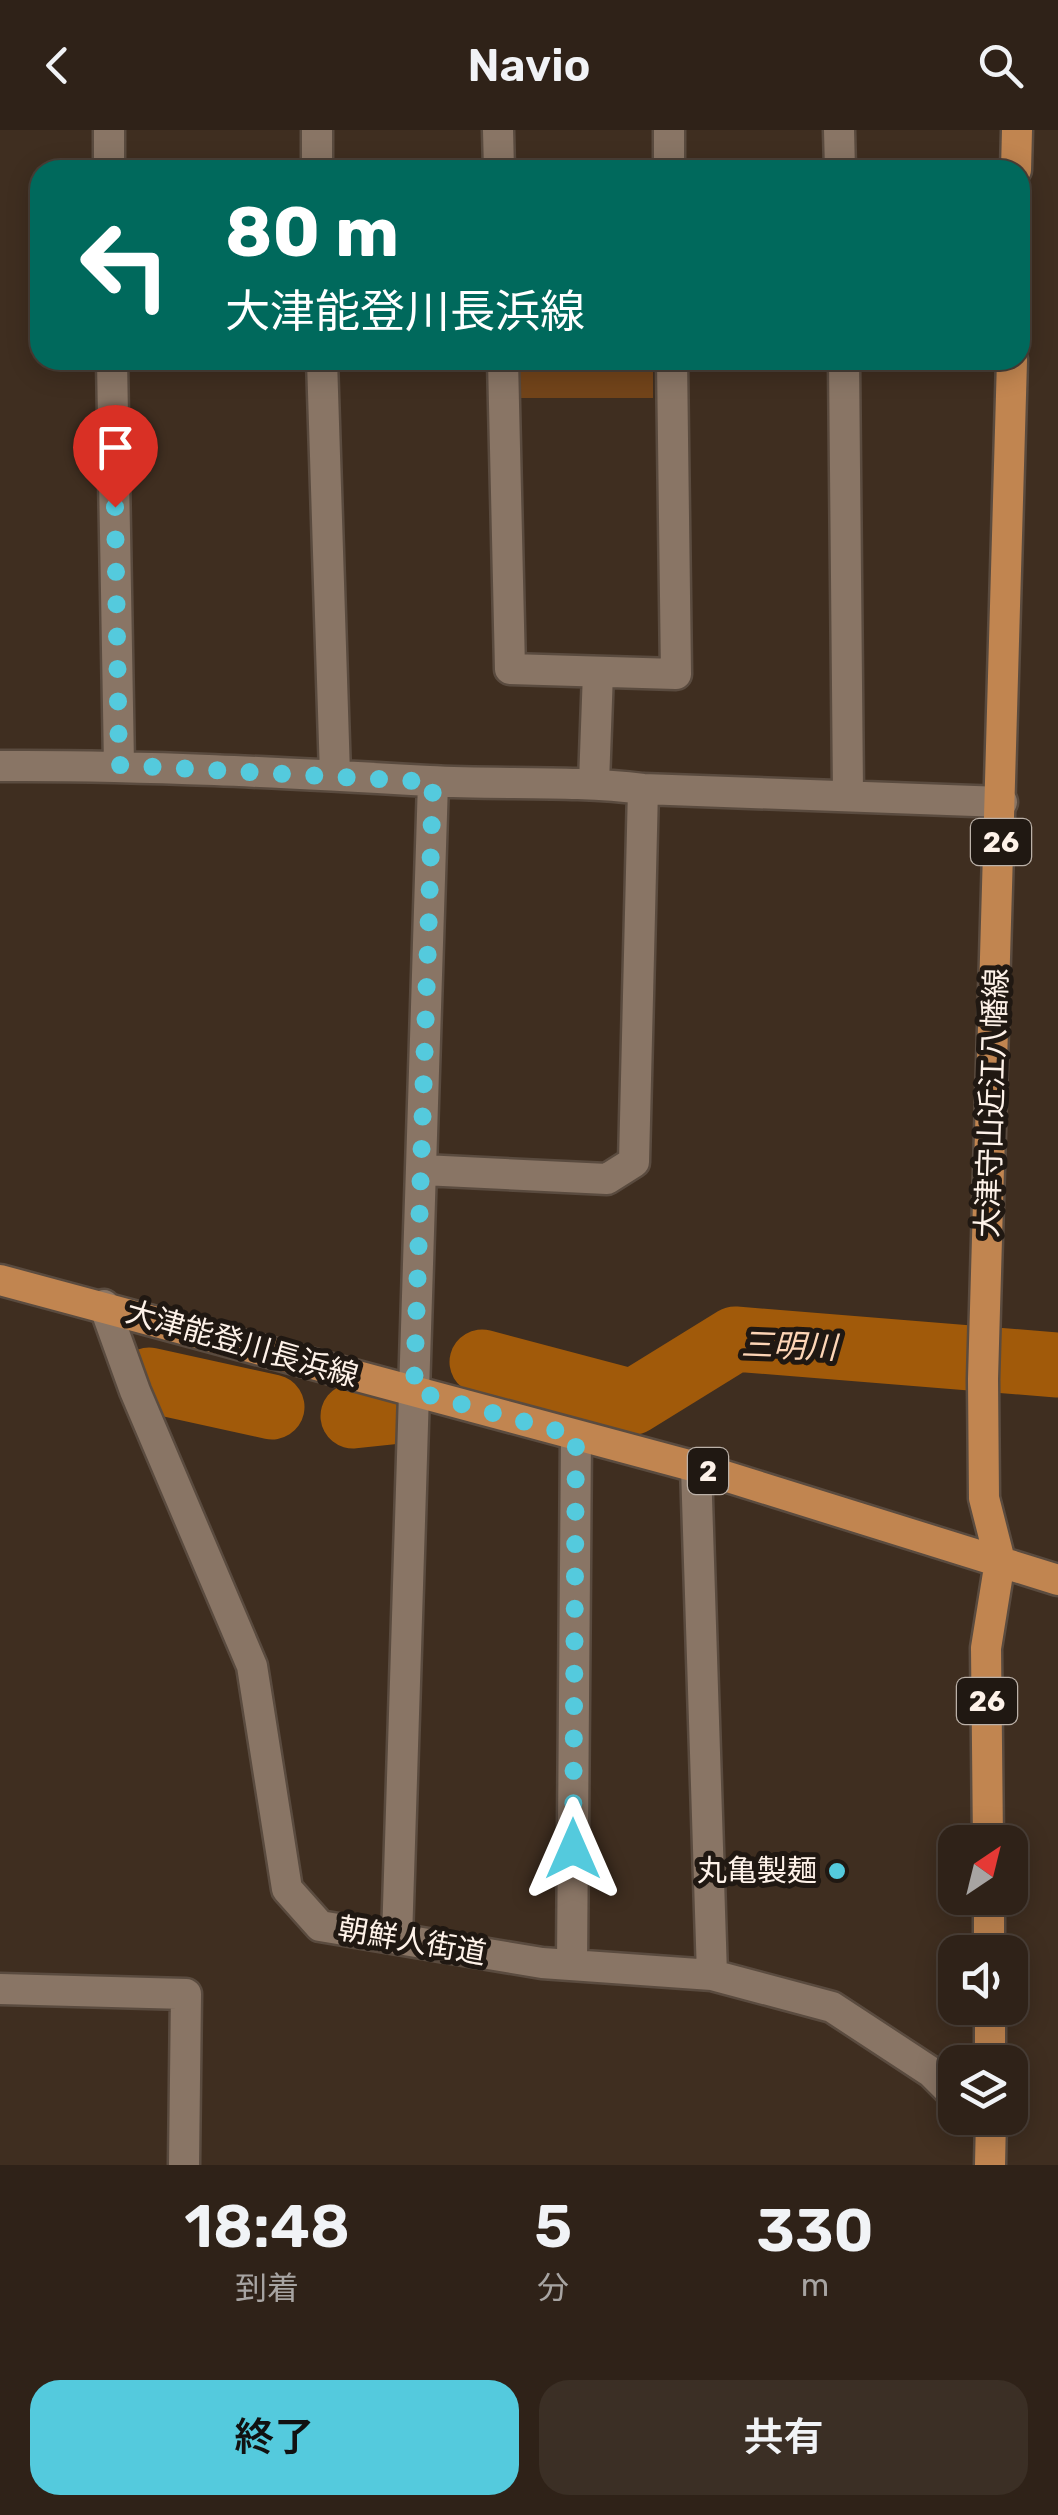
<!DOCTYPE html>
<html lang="ja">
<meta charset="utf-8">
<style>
body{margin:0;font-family:Rubik,"Noto Sans JP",sans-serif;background:#3b2f25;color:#f1f3f6;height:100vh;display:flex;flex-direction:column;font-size:38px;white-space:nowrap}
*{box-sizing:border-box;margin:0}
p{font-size:32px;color:#a7a4a2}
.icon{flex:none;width:55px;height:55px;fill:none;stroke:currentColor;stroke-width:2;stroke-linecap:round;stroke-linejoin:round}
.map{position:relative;height:2035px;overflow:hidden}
.details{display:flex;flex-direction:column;background:#2f2218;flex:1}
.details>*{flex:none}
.guide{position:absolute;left:30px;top:30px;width:1000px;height:210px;border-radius:30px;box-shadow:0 5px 25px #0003,0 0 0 2px #4a3f37;background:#00695c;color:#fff;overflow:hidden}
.needle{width:65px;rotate:35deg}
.fabs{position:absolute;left:938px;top:1695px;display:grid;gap:20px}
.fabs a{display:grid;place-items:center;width:90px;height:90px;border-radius:20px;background:#2f2218;box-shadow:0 5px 25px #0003,0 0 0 2px #4a3f37;font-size:50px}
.pin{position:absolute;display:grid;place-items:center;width:85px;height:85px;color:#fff;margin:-102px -42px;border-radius:50% 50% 50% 0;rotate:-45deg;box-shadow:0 0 10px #0007}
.pin .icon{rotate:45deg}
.me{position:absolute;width:110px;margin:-55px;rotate:0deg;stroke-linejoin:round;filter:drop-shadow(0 0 8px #0008)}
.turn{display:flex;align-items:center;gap:35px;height:210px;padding:0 30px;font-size:45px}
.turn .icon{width:130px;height:130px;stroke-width:2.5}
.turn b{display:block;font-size:70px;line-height:85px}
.eta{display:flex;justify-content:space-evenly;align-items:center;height:170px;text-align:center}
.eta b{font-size:60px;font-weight:600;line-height:70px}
.cta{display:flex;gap:20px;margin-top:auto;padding:20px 30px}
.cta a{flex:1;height:115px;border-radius:30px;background:#54cadd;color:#111;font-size:40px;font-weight:600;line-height:115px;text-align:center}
.cta a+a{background:#3b2f25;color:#f1f3f6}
header{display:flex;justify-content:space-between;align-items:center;height:130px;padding:0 30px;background:#2f2218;font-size:45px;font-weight:600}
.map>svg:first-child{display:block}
.green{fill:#72441a}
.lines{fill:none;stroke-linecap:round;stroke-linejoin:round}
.river{stroke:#a15a0a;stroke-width:65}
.minor-casing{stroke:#5a4b3f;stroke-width:35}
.primary-casing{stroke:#5a4b3f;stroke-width:35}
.minor{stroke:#897565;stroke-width:30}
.primary{stroke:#c18550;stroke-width:30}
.route{stroke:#54cadd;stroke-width:18;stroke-dasharray:0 32.4}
.poi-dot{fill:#54cadd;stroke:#201812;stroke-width:4}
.labels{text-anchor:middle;stroke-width:10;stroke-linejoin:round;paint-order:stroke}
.shield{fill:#201812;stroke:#bbb1a8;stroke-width:2.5}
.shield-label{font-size:28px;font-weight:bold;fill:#fef2e9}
.street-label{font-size:30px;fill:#fef2e9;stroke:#201812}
.poi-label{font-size:30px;fill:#fef2e9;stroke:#201812;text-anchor:end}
.water-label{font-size:32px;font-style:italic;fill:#fdd5b6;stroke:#201812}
</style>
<header><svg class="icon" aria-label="back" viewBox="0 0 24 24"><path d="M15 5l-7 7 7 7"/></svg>Navio<svg class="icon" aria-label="search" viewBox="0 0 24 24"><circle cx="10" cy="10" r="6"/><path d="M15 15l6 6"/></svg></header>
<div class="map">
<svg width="1058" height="2035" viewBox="0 0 1058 2035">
<rect width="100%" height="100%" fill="#3f2e20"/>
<!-- green -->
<path class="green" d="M519 230H653V268H519Z"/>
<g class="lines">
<!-- river -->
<path class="river" d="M482 1232 633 1272 735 1209 1058 1235
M149 1250 272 1277
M353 1286 391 1282"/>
<defs>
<path id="minor" d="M109 0V40
M498 0 499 40
M669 0V40
M839 0 840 40
M317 40V0
M112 230 119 635
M322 230 335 645
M503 230 510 539 676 544 672 230
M844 230 848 663
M0 636C143 635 286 643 429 651 501 655 572 650 643 659L1002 672
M594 653 598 542
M423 1040 607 1049 634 1032 643 659
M104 1175 135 1261 252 1536 287 1759 320 1796 542 1833 712 1845 832 1877 931 1942 955 1966
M696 1337 712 1845
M397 1809 433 652
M572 1835 576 1306
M0 1859 186 1864 184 2035"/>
<path id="primary" d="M1016 40 1017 0
M0 1150 696 1337 1058 1450
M988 1712 986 1518 1000 1431 984 1368 983 1249 1012 230
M989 1768V1822
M990 1878V1932
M990 2035 991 1988"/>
</defs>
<!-- minor casing -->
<use href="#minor" class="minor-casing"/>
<!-- primary casing -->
<use href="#primary" class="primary-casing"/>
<!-- minor -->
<use href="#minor" class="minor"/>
<!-- primary -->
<use href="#primary" class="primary"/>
</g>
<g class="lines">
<!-- route -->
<path class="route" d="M115 377 119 635 433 652 414 1261 576 1306 573 1719"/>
</g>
<!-- markers -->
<circle class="poi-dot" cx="837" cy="1741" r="10"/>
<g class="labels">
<!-- shield labels -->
<g class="shield">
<rect x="971" y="689" width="60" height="46" rx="8"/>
<rect x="688" y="1318" width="40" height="46" rx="8"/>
<rect x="957" y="1548" width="60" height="46" rx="8"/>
</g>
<g class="shield-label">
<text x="1001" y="722">26</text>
<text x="708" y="1351">2</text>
<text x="987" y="1581">26</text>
</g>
<!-- street labels -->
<g class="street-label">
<text transform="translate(992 973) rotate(-88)" y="10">大津守山近江八幡線</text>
<text transform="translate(242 1214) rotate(16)" y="10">大津能登川長浜線</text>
<text transform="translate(412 1811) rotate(10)" y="10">朝鮮人街道</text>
</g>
<!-- poi labels -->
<g class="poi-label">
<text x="817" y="1751">丸亀製麺</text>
</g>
<!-- water labels -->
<g class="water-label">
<text transform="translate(789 1216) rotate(2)" y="11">三明川</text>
</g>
</g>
</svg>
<div class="fabs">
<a><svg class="needle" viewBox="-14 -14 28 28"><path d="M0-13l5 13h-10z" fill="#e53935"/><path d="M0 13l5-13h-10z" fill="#a7a4a2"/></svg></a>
<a><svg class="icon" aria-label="sound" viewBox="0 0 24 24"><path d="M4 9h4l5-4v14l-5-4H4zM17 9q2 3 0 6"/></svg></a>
<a><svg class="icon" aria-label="layers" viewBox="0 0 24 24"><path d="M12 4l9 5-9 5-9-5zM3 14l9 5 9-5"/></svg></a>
</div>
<div class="pin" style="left:115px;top:377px;background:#d93025"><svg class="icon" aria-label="arrive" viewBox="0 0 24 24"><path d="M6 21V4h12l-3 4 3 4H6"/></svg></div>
<svg class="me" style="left:573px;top:1719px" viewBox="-20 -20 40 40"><path d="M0-17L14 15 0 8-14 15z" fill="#54cadd" stroke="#fff" stroke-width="4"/></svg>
<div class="guide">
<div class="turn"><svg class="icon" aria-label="left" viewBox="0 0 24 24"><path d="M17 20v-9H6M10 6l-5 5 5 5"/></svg><div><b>80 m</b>大津能登川長浜線</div></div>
</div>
</div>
<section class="details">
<div class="eta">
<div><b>18:48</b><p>到着</p></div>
<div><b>5</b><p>分</p></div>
<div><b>330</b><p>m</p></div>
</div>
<div class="cta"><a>終了</a><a>共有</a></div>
</section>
